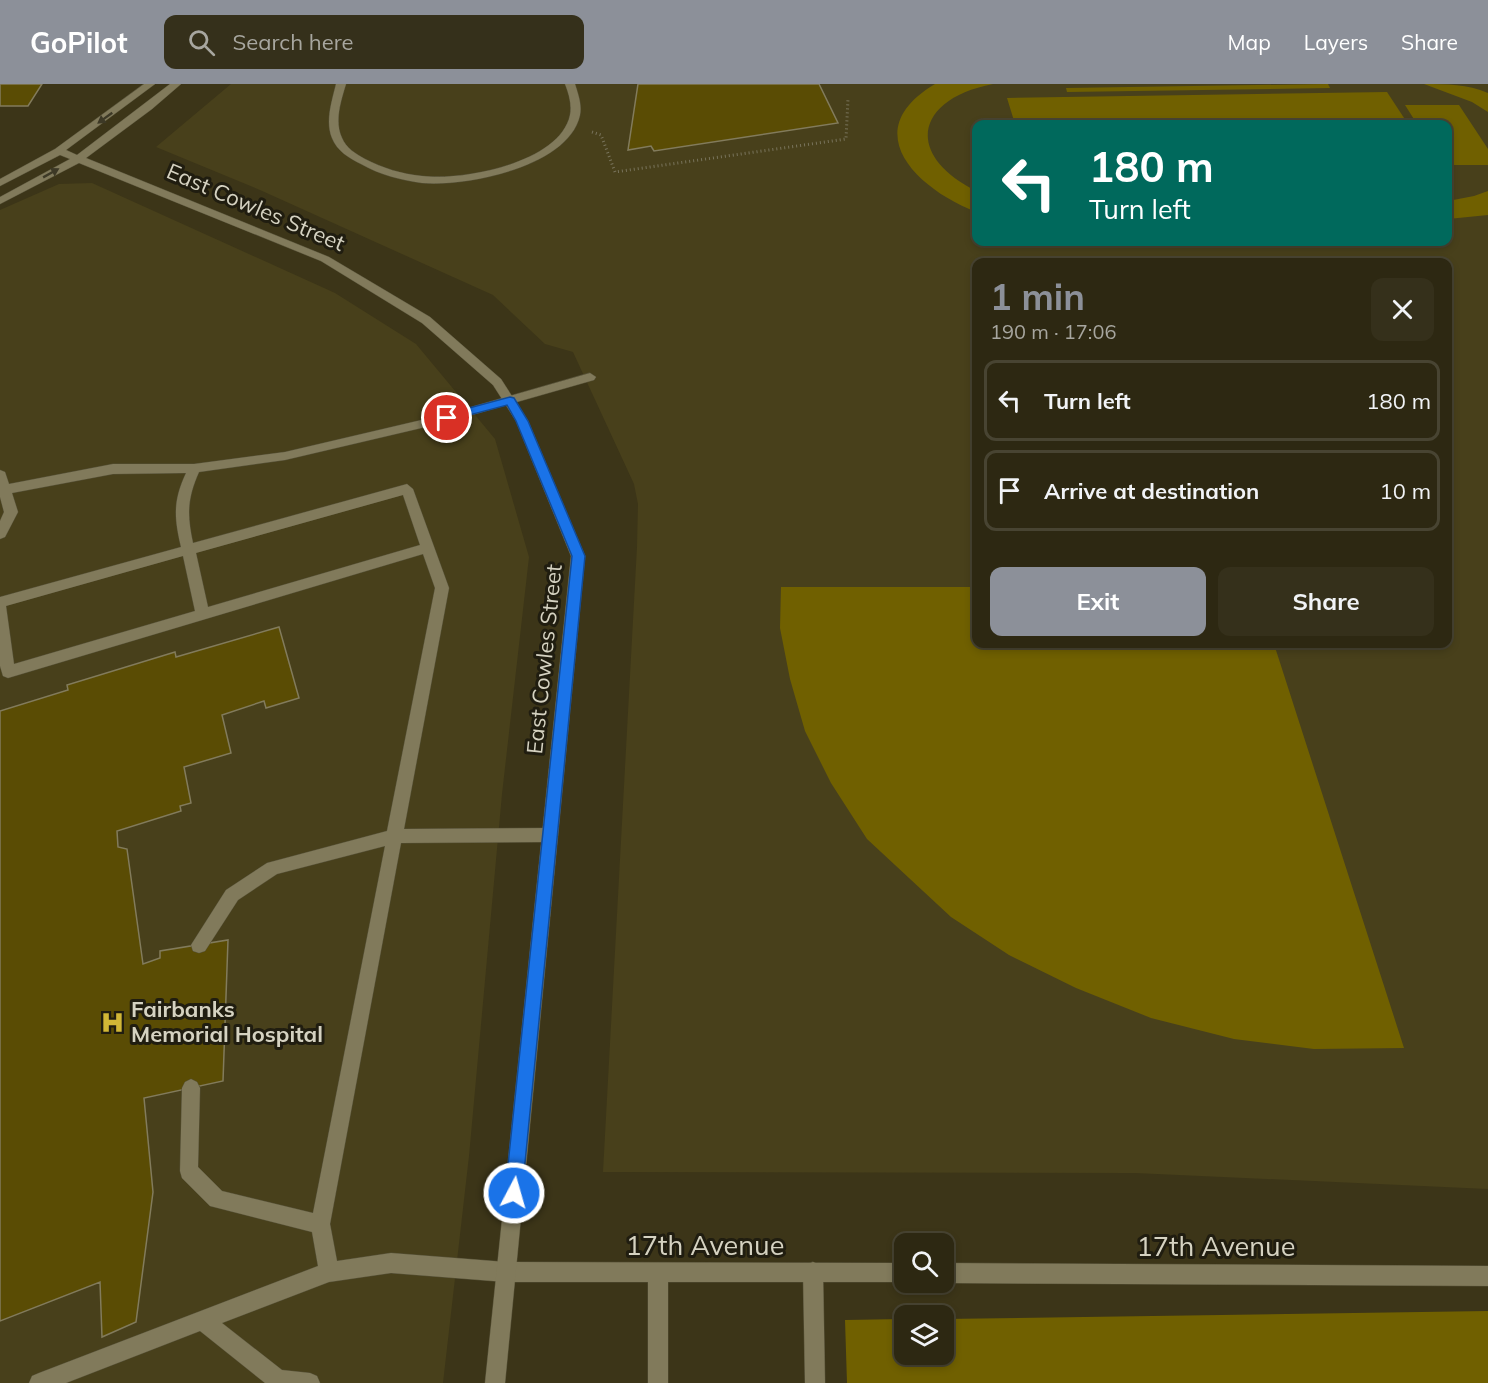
<!DOCTYPE html>
<meta charset="utf-8">
<style>
body{margin:0;font-family:Mulish,sans-serif;background:#35301b;color:#f1f3f6;height:100vh;display:flex;flex-direction:column;font-size:22px;white-space:nowrap}
*{box-sizing:border-box;margin:0}
p{font-size:20px;color:#a7a69f}
.icon{flex:none;width:33px;height:33px;fill:none;stroke:currentColor;stroke-width:2;stroke-linecap:round;stroke-linejoin:round}
.map{position:relative;flex:1;overflow:hidden}
.side{position:absolute;left:972px;top:174px;width:480px;height:390px;display:flex;flex-direction:column;background:#2d2812;border-radius:12px;box-shadow:0 3px 9px #0003,0 0 0 2px #484432}
.side>*{flex:none}
.hud{position:absolute;left:972px;top:36px;width:480px;height:126px;border-radius:12px;box-shadow:0 3px 9px #0003,0 0 0 2px #484432;background:#00695c;color:#fff;overflow:hidden}
.tools{position:absolute;left:894px;top:1149px;display:grid;gap:12px}
.tools a{display:grid;place-items:center;width:60px;height:60px;border-radius:12px;background:#2d2812;box-shadow:0 3px 9px #0003,0 0 0 2px #484432;font-size:30px}
.pin{position:absolute;display:grid;place-items:center;width:51px;height:51px;color:#fff;margin:-26px;border:3px solid #fff;border-radius:50%;box-shadow:0 2px 6px #0007}
.me{position:absolute;width:66px;margin:-33px;rotate:6deg;stroke-linejoin:round;filter:drop-shadow(0 0 4px #0008)}
.turn{display:flex;align-items:center;gap:21px;height:126px;padding:0 18px;font-size:27px}
.turn .icon{width:78px;height:78px;stroke-width:2.5}
.turn b{display:block;font-size:42px;line-height:51px}
.round{display:grid;place-items:center;flex:none;width:63px;height:63px;border-radius:12px;background:#35301b}
.overview{display:flex;align-items:center;justify-content:space-between;height:102px;padding:0 18px}
h1{font-size:36px;font-weight:700;line-height:45px;color:#8c9099}
.primary-button{display:flex;gap:12px;margin-top:auto;padding:12px 18px}
.primary-button a{flex:1;height:69px;border-radius:12px;background:#8c9099;color:#fff;font-size:24px;font-weight:700;line-height:69px;text-align:center}
.primary-button a+a{background:#35301b;color:#f1f3f6}
ul{padding:0;list-style:none}
li{display:flex;align-items:center;gap:18px;height:81px;margin:0 12px 9px;padding:0 6px;border:3px solid #484432;border-radius:12px}
li div{flex:1}
li b{display:block;font-size:22px}
li em{font-style:normal}
header{display:flex;align-items:center;gap:36px;box-sizing:border-box;height:84px;padding:0 30px;background:#8c9099;color:#fff}
header strong{font-size:28px}
nav{display:flex;gap:33px;margin-inline-start:auto;font-size:21px}
.search{width:420px;height:54px;background:#35301b;display:flex;align-items:center;gap:15px;box-sizing:border-box;padding:0 21px;border-radius:12px;color:#a7a69f;font-size:22px}
.map>svg:first-child{display:block}
.built{fill:#48401b;fill-rule:evenodd}
.green{fill:#706000}
.building{fill:#5a4c04;stroke:#827b5c;stroke-width:1.5}
.lines{fill:none;stroke-linecap:round;stroke-linejoin:round}
.lane-casing{stroke:#555037;stroke-width:1}
.street-casing{stroke:#555037;stroke-width:1}
.secondary-casing{stroke:#555037;stroke-width:1}
.path{stroke:#78735b;stroke-width:3;stroke-dasharray:1 3;stroke-linecap:butt}
.lane{fill:#817a5b;fill-rule:evenodd}
.street{fill:#817a5b;fill-rule:evenodd}
.secondary{fill:#817a5b;fill-rule:evenodd}
.oneway{fill:#3d3926}
.route{fill:#1a73e8;stroke:#114b97;stroke-width:1.5}
.labels{text-anchor:middle;stroke-width:6;stroke-linejoin:round;paint-order:stroke}
.street-label{font-size:22px;fill:#d5d2c1;stroke:#201d10}
.poi-label{font-size:22px;font-weight:bold;fill:#d5d2c1;stroke:#201d10;text-anchor:start}
.near-street-label{font-size:27px;fill:#d5d2c1;stroke:#201d10}
</style>
<header>
<strong>GoPilot</strong>
<div class="search"><svg class="icon" aria-label="search" viewBox="0 0 24 24"><circle cx="10" cy="10" r="6"/><path d="M15 15l6 6"/></svg>Search here</div>
<nav><a>Map</a><a>Layers</a><a>Share</a></nav>
</header>
<div class="map">
<svg width="1488" height="1299" viewBox="0 0 1488 1299">
<rect width="100%" height="100%" fill="#3c3518"/>
<!-- built -->
<path class="built" d="M231 0H1488V1105L1135 1089 603 1088 637 463 638 420 634 400 573 268 545 260 493 211 260 106 156 63ZM976 40H1448V158H976ZM976 178H1448V560H976Z
M92 99 335 209 416 260 495 355 529 473 502 710 469 1072 443 1299H0V126L59 100Z"/>
<!-- green -->
<path class="green" d="M935 0H993C915 15 904 71 976 107V128C917 105 856 47 935 0Z
M1328 0 1330 4 1067 8 1066 4Z
M1424 0C1447 0 1467 0 1488 9V28L1472 18Z
M1387 8 1408 40H1015L1007 14Z
M1405 21H1459L1488 65V81H1448V40H1417Z
M1488 107V131L1448 135V117L1474 112Z
M781 503H976V560H1274L1404 964 1314 965 1234 955 1151 934 1076 904 1009 871 951 833 867 755 831 699 805 647 790 595 780 544Z
M1488 1227V1299H847L845 1236 904 1235V1270H944V1235Z"/>
<!-- building -->
<path class="building" d="M0 0H42L28 22H0Z
M638 0H819L838 39 654 67 651 62 628 66Z
M279 543 299 614 266 624 264 617 222 631 231 669 184 683 191 719 180 722 181 727 117 747 118 763 127 765 143 880 160 874V867L228 856 223 997 144 1014 153 1108 136 1238 102 1253 100 1198 0 1237V627L68 606 67 601 175 568 176 573Z"/>
<g class="lines">
<defs>
<path id="lane" d="M336 0H346C341 17 334 37 342 54 346 64 356 70 365 75 383 84 401 90 422 92 462 97 560 79 570 31 572 21 569 10 565 0H575C578 10 582 20 580 31 569 83 465 103 422 99 401 96 380 91 361 80 349 74 337 67 332 54 325 37 332 17 336 0Z
M590 289 596 293 594 296 447 338 285 376 199 388C187 415 187 431 193 459L407 400 413 405 449 504 404 745 550 744 556 746 558 751 556 756 550 758 401 759 330 1140 337 1177 391 1169 506 1178 513 1181 516 1188 513 1195 506 1198 391 1189 329 1198 222 1239 282 1286 310 1289 317 1292 320 1299H265L200 1247 66 1299H29L32 1292 39 1289 318 1182 312 1148 210 1122 182 1094 180 1087 182 1004 185 998 191 995 197 998 200 1004 198 1083 222 1107 313 1129 385 762 277 790 238 816 205 867 199 869 193 867 191 861 226 806 267 779 387 747 435 504 423 470 8 594 3 592 0 582V513L181 463C174 433 173 417 186 389L113 390 12 409 18 428 5 453 0 455V437L4 428 0 413V386L5 388 9 400 113 380H194L285 368 447 330ZM403 411 420 461 208 523 196 469ZM183 472 195 527 14 580 6 522Z
M813 1178 820 1181 823 1188 825 1299H805L803 1188 806 1181Z
M658 1180 665 1183 668 1190V1299H648V1190L651 1183Z"/>
<path id="street" d="M506 1178 904 1179 905 1198H506L499 1195 496 1188 499 1181Z
M944 1179 1488 1182V1202L944 1199Z"/>
<path id="secondary" d="M144 0H155L66 66 77 71 170 0H181L152 25 86 74 329 173 430 233 501 295 528 337 585 472 505 1299H485L571 472 516 337 493 301 422 239 321 177 79 79 0 120V113L70 75 60 71 0 102V95L55 65Z"/>
</defs>
<!-- lane casing -->
<use href="#lane" class="lane-casing"/>
<!-- street casing -->
<use href="#street" class="street-casing"/>
<!-- secondary casing -->
<use href="#secondary" class="secondary-casing"/>
<!-- path -->
<path class="path" d="M592 48 601 51 615 88 846 55 848 15"/>
<!-- lane -->
<use href="#lane" class="lane"/>
<!-- street -->
<use href="#street" class="street"/>
<!-- secondary -->
<use href="#secondary" class="secondary"/>
</g>
<!-- one-way arrows -->
<defs><path id="oneway-solid" d="M-6-.8H1V-3.2L6.5 0L1 3.2V.8H-6Z" transform="scale(1.5)"/></defs>
<g class="oneway">
<use href="#oneway-solid" transform="translate(105 34) rotate(144)"/>
<use href="#oneway-solid" transform="translate(51 89) rotate(-29)"/>
</g>
<!-- route -->
<path class="route" d="M510 313 514 314 528 337 585 472 522 1109 520 1115 514 1118 508 1115 505 1109 572 472 516 337 507 321 447 337 441 334 443 331Z"/>
<!-- icons -->
<defs>
<symbol id="hospital-bare" viewBox="-9 -9 18 18"><path d="M-5-5h3v3.5h4V-5h3V5h-3V1.5h-4V5h-3Z" fill="#d1b736" stroke="#201d10" stroke-width="2.5" paint-order="stroke"/></symbol>
</defs>
<g fill-rule="evenodd">
<use href="#hospital-bare" x="96" y="922" width="33" height="33"/>
</g>
<g class="labels">
<!-- street labels -->
<g class="street-label">
<text transform="translate(256 123) rotate(23)" y="8">East Cowles Street</text>
<text transform="translate(544 575) rotate(-84)" y="8">East Cowles Street</text>
</g>
<!-- poi labels -->
<g class="poi-label">
<text x="131" y="933">Fairbanks<tspan x="131" dy="25">Memorial Hospital</tspan></text>
</g>
<!-- near-street labels -->
<g class="near-street-label">
<text x="705" y="1171">17th Avenue</text>
<text x="1216" y="1172">17th Avenue</text>
</g>
</g>
</svg>
<div class="tools">
<a><svg class="icon" aria-label="search" viewBox="0 0 24 24"><circle cx="10" cy="10" r="6"/><path d="M15 15l6 6"/></svg></a>
<a><svg class="icon" aria-label="layers" viewBox="0 0 24 24"><path d="M12 4l9 5-9 5-9-5zM3 14l9 5 9-5"/></svg></a>
</div>
<div class="pin" style="left:447px;top:334px;background:#d93025"><svg class="icon" aria-label="arrive" viewBox="0 0 24 24"><path d="M6 21V4h12l-3 4 3 4H6"/></svg></div>
<svg class="me" style="left:514px;top:1109px" viewBox="-20 -20 40 40"><circle r="17" fill="#1a73e8" stroke="#fff" stroke-width="3"/><path d="M0-11L8 9 0 5-8 9z" fill="#fff"/></svg>
<div class="hud">
<div class="turn"><svg class="icon" aria-label="left" viewBox="0 0 24 24"><path d="M17 20v-9H6M10 6l-5 5 5 5"/></svg><div><b>180 m</b>Turn left</div></div>
</div>
<section class="side">
<div class="overview"><div><h1>1 min</h1><p>190 m · 17:06</p></div><a class="round"><svg class="icon" aria-label="close" viewBox="0 0 24 24"><path d="M6 6l12 12M18 6L6 18"/></svg></a></div>
<ul>
<li><svg class="icon" aria-label="left" viewBox="0 0 24 24"><path d="M17 20v-9H6M10 6l-5 5 5 5"/></svg><div><b>Turn left</b></div><em>180 m</em></li>
<li><svg class="icon" aria-label="arrive" viewBox="0 0 24 24"><path d="M6 21V4h12l-3 4 3 4H6"/></svg><div><b>Arrive at destination</b></div><em>10 m</em></li>
</ul>
<div class="primary-button"><a>Exit</a><a>Share</a></div>
</section>
</div>
